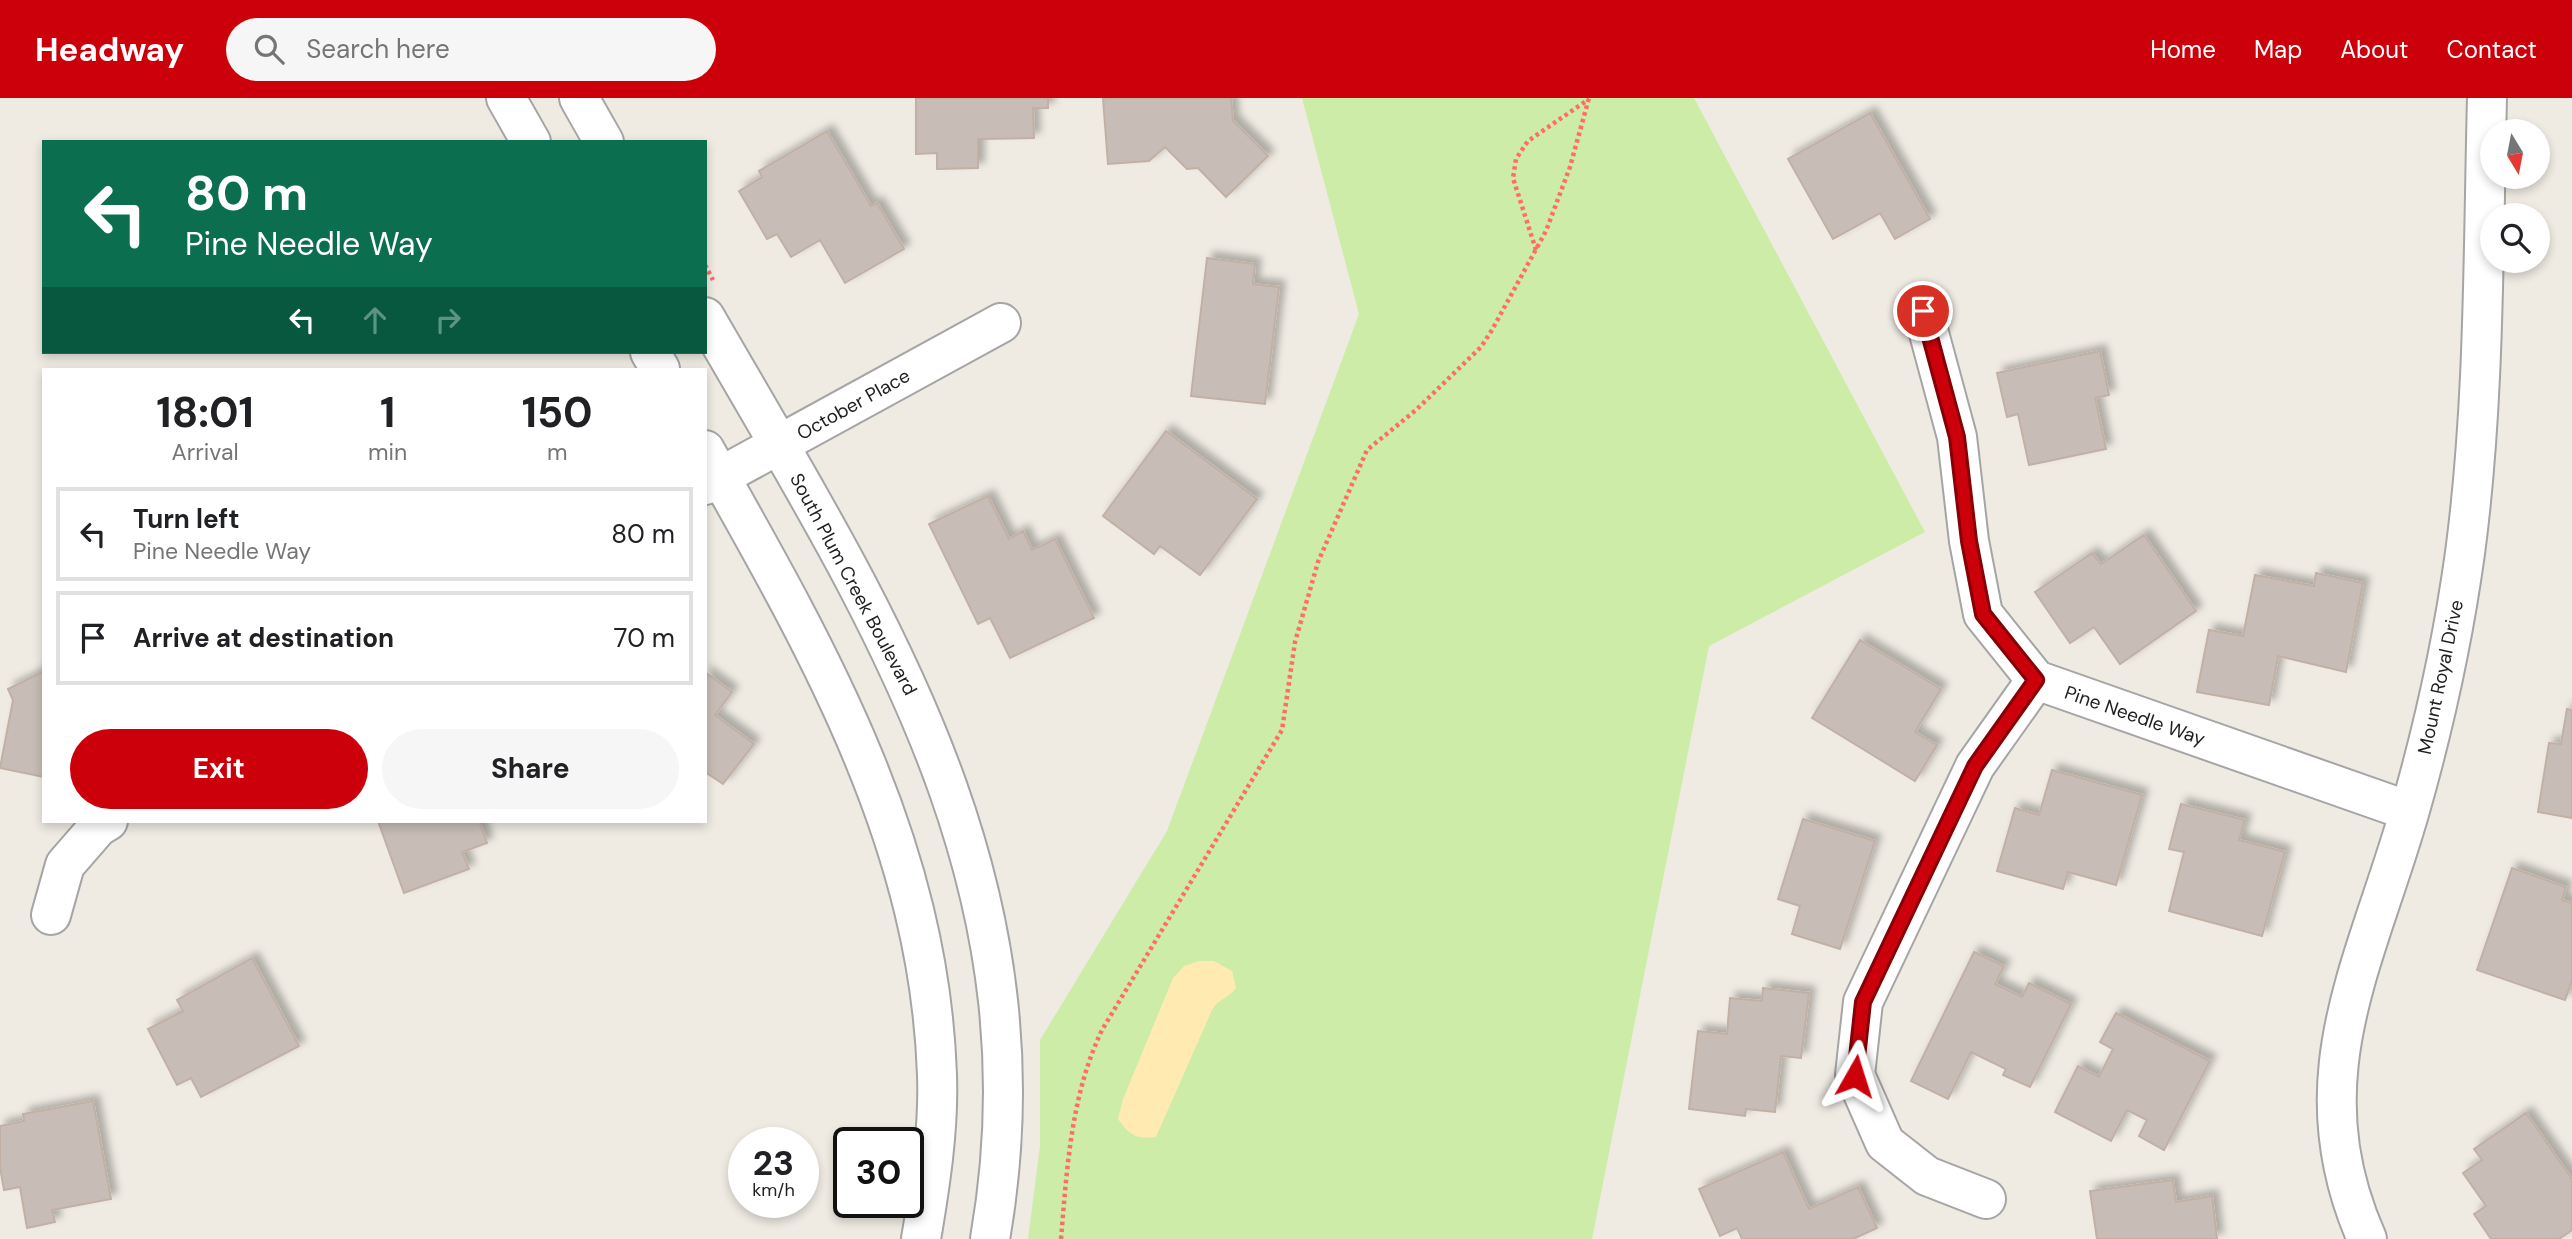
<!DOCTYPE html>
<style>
body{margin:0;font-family:"DM Sans",sans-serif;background:#f6f6f6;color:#202124;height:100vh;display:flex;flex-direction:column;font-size:26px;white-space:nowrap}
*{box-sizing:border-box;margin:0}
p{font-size:23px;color:#757577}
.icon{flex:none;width:38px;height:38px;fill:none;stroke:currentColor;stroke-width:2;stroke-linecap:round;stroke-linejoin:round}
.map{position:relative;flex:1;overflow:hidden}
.side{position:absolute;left:42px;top:270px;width:665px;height:455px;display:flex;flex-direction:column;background:#fff;border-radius:0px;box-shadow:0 4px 10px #0003}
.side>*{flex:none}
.banner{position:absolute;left:42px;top:42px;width:665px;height:214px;border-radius:0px;box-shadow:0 4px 10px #0003;background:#0b6e4f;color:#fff;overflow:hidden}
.needle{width:46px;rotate:170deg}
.tools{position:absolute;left:2480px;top:21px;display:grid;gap:14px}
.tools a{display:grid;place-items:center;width:70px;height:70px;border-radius:50%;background:#fff;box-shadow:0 4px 10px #0003;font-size:35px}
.speed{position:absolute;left:728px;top:1029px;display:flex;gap:14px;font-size:35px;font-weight:700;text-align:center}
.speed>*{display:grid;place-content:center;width:91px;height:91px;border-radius:50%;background:#fff;box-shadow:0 4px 10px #0003;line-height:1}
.speed small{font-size:18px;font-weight:400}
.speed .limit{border:4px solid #111;border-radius:10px;background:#fff;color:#111}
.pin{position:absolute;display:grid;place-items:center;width:60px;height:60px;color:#fff;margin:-30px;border:4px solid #fff;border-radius:50%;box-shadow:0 2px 7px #0007}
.me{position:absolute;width:77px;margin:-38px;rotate:6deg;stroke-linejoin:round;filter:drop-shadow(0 0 5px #0008)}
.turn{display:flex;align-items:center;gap:24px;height:147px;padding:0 28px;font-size:32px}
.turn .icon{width:91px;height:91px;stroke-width:2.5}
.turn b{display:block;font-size:49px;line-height:60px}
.lanes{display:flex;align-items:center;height:66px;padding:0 28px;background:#0003;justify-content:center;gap:35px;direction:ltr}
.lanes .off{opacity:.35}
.eta{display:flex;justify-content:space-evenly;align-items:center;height:119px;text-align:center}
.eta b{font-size:42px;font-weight:700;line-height:49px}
.cta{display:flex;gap:14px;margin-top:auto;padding:14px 28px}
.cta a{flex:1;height:80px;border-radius:42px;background:#cc000b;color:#fff;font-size:28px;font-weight:700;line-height:80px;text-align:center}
.cta a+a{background:#f6f6f6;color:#202124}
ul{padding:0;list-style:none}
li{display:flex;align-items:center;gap:21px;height:94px;margin:0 14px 10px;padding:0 14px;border:4px solid #e0e0e0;border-radius:0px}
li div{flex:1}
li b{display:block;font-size:26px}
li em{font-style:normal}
header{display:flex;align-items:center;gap:42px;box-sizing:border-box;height:98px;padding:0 35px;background:#cc000b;color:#fff}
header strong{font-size:33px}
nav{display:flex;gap:38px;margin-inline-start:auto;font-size:24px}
.search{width:490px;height:63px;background:#f6f6f6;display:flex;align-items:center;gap:18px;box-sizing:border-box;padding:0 24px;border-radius:38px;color:#757577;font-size:26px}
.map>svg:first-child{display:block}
.grass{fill:#cceca7}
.sand{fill:#ffebb2}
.building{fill:#c7bdb6;stroke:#c2b0a5;stroke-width:2;filter:url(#shadow)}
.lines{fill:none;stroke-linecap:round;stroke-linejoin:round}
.minor-casing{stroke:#a5a5a5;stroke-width:42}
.tertiary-casing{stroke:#a5a5a5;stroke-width:42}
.path{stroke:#ff6d65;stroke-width:4.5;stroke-dasharray:3.5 3.5;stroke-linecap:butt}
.minor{stroke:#fff;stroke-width:38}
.tertiary{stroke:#fff;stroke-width:38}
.route-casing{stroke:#850007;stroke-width:18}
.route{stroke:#cc000b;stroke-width:12}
.labels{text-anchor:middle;stroke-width:5;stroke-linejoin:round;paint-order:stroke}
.street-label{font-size:19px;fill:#1e1e1e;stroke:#fff}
</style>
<header>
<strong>Headway</strong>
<div class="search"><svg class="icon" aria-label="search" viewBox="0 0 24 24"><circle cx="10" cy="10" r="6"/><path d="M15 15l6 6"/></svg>Search here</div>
<nav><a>Home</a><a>Map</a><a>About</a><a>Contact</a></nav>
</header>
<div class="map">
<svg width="2572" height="1141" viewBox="0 0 2572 1141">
<defs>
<filter id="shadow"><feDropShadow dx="6" dy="-6" stdDeviation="3.5" flood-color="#0004"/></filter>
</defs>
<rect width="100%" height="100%" fill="#efebe3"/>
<!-- grass -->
<path class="grass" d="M1302 0H1694L1925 434 1709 548 1592 1141H1028L1040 1048V942L1167 733 1359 216Z"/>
<!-- sand -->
<path class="sand" d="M1199 863H1214L1232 873 1236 890C1229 900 1218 901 1212 912L1156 1039C1137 1042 1129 1037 1118 1021L1123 1001 1173 880 1184 868Z"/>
<!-- building -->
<path class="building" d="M916 0H1048V10H1033L1034 40 978 41V70L937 71V55L916 56Z
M1103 0H1231L1233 23 1268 58 1226 99 1198 70 1187 71 1165 49 1149 63 1108 66Z
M1870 15 1930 121 1895 141 1880 115 1833 141 1788 61Z
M827 33 871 108 877 105 904 151 845 185 820 142 791 159 777 136 767 141 739 93 762 79 759 73Z
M1207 160 1255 166 1253 186 1279 189 1265 306 1191 298Z
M2100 253 2109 297 2095 300 2106 351 2029 367 2018 316 2007 319 1997 275Z
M1166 333 1257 401 1200 477 1160 448 1154 456 1103 418Z
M988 398 1009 441 1023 433 1032 452 1055 441 1094 520 1010 560 990 520 978 526 929 426Z
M2144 437 2196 513 2120 566 2094 529 2070 545 2035 494 2092 455 2101 466Z
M2316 475 2363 485 2346 574 2278 558 2269 607 2197 594 2209 532 2243 538 2255 477 2314 488Z
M1860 542 1941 591 1915 634 1937 647 1915 683 1812 620Z
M44 573V679L0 670 13 602 8 591Z
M705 574 732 594 715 617 754 646 723 686 705 674Z
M2567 611 2572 612V720L2538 714 2549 645 2561 646Z
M2052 672 2142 697 2116 787 2068 774 2063 791 1997 773 2015 710 2039 717Z
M2181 706 2245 722 2239 742 2285 754 2262 838 2169 813 2184 754 2169 751Z
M1803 721 1875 743 1840 851 1792 836 1800 808 1778 801Z
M378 723H479L487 745 462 754 469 771 404 795Z
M2512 770 2566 789 2562 802 2572 805V883L2565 902 2477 872Z
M1974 854 2004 868 1995 886 2022 899 2029 885 2071 906 2030 989 2003 977 2006 971 1971 954 1948 1001 1911 983Z
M252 860 299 948 201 999 191 980 177 987 148 931 183 913 177 902Z
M1763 890 1809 895 1801 960 1781 958 1775 1014 1746 1011 1745 1018 1689 1011 1698 933 1727 936 1730 900 1762 903Z
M2116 915 2210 963 2164 1052 2139 1038 2147 1022 2127 1012 2111 1043 2055 1014 2078 968 2099 979 2113 951 2100 944Z
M93 1003 111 1101 52 1112 55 1124 27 1130 20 1089 4 1092 0 1069V1028L24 1023 23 1016Z
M2526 1015 2572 1081V1132L2559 1141H2491L2474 1116 2486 1108 2463 1075 2482 1062 2474 1051Z
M1783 1054 1809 1111 1858 1089 1877 1130 1853 1141H1742L1737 1130 1720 1138 1699 1091Z
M2173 1082 2176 1104 2212 1098 2217 1141H2097L2090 1093Z"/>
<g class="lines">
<defs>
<path id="minor" d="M1923 213 1957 339 1969 443 1983 516 2036 582 2409 713
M705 387 1001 225
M51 817 65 767 98 729 108 723
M1986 1101 1927 1078 1885 1045 1855 977 1863 904 1975 668 2036 582"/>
<path id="tertiary" d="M506 0 531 44
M579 0 604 44
M705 219C876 515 1053 781 990 1141
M650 254 660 271
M705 352C817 550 929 743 937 977 939 1031 930 1088 921 1141
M2367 1141C2296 981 2366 866 2410 712 2434 628 2453 542 2465 455 2485 305 2483 151 2487 0"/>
</defs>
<!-- minor casing -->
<use href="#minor" class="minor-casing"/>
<!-- tertiary casing -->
<use href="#tertiary" class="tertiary-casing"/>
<!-- path -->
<path class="path" d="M1536 152 1513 80 1516 61 1528 43 1589 1
M705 167 713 182
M1061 1141C1067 1070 1071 997 1102 932L1282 632 1295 544 1318 464 1367 352 1416 312 1481 249 1492 232 1546 133 1570 69 1589 0"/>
<!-- minor -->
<use href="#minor" class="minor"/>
<!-- tertiary -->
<use href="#tertiary" class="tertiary"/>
</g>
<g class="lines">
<defs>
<path id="route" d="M1855 978 1863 904 1975 668 2036 582 1983 516 1969 443 1957 339 1923 213"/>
</defs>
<!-- route casing -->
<use href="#route" class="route-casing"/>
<!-- route -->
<use href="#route" class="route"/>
</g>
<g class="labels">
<!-- street labels -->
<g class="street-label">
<text transform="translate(853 306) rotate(-29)" y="7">October Place</text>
<text transform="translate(854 486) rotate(62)" y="7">South Plum Creek Boulevard</text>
<text transform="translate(2440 579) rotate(-78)" y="7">Mount Royal Drive</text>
<text transform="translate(2135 617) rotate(19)" y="7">Pine Needle Way</text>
</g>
</g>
</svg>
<div class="tools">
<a><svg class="needle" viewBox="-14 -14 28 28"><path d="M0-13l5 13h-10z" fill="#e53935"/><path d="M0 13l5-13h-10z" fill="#757577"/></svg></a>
<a><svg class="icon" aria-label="search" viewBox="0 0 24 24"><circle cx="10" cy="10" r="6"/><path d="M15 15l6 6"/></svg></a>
</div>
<div class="speed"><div>23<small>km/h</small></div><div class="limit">30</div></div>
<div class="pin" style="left:1923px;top:213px;background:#d93025"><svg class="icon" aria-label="arrive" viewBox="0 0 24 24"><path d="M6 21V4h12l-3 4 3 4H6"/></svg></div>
<svg class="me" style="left:1855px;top:978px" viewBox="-20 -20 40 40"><path d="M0-17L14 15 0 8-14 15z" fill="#cc000b" stroke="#fff" stroke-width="4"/></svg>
<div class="banner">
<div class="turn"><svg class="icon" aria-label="left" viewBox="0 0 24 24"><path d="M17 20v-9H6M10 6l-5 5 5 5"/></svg><div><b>80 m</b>Pine Needle Way</div></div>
<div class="lanes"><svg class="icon" aria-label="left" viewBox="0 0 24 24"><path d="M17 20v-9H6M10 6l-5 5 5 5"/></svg><svg class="icon off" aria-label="ahead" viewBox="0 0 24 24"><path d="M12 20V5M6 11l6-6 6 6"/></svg><svg class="icon off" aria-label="right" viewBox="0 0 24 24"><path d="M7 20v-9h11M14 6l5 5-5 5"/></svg></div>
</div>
<section class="side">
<div class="eta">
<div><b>18:01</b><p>Arrival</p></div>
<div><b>1</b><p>min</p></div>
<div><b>150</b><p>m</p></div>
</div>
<ul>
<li><svg class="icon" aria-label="left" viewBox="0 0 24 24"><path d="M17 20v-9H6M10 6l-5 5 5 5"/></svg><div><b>Turn left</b><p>Pine Needle Way</p></div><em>80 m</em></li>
<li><svg class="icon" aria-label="arrive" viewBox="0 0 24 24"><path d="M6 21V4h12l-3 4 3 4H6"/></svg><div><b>Arrive at destination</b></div><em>70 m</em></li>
</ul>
<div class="cta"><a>Exit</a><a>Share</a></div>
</section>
</div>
